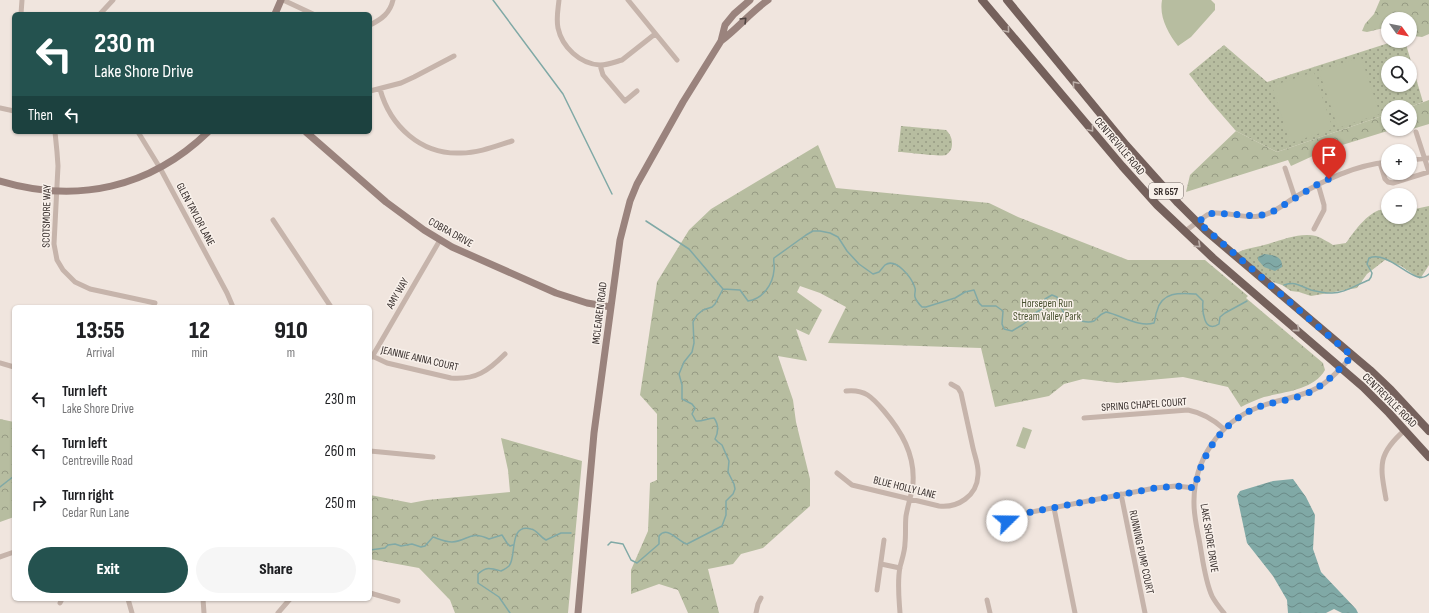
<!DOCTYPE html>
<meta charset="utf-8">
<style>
body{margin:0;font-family:"Sofia Sans Condensed",sans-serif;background:#f6f6f6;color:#202124;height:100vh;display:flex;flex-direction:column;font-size:15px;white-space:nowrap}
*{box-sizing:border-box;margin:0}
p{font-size:13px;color:#757577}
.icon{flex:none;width:22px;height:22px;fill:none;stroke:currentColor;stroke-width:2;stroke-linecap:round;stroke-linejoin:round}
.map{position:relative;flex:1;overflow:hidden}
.panel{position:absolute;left:12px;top:305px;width:360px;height:296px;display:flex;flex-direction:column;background:#fff;border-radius:6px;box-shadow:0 1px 3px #0004}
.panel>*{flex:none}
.top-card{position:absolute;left:12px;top:12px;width:360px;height:122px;border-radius:6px;box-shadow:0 1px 3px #0004;background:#24524f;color:#fff;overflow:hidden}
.needle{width:26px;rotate:123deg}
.tools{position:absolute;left:1381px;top:12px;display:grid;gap:8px}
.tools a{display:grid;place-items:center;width:36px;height:36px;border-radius:50%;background:#fff;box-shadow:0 1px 3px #0004;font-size:20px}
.pin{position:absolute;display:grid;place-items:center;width:34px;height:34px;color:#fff;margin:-41px -17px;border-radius:50% 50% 50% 0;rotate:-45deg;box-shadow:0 0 4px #0007}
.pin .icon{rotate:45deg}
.me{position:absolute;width:44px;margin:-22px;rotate:68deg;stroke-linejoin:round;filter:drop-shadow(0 0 3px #0008)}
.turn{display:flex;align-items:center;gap:14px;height:84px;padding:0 16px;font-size:18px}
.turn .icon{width:52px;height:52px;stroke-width:2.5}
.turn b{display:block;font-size:28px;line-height:34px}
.then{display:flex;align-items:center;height:38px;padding:0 16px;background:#0003;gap:8px;font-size:15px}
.eta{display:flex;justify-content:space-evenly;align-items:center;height:68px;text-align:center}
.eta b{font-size:24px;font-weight:800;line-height:28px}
.primary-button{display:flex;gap:8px;margin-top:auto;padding:8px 16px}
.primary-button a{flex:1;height:46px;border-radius:24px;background:#24524f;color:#fff;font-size:16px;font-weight:800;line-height:46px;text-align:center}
.primary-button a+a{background:#f6f6f6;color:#202124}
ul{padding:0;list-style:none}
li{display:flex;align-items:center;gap:12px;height:52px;padding:0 16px}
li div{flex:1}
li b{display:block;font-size:15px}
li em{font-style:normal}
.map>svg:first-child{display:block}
.grass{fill:url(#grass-dots);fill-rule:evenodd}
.forest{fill:url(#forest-crowns)}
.garden{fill:#b7bda0}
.water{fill:url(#water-waves)}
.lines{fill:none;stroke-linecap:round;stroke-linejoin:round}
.stream{stroke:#80a9a6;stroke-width:1.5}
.street{stroke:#c6b4ab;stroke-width:5}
.secondary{stroke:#9a837d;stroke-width:7}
.primary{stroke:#75615c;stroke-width:8}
.oneway{stroke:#4e423f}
.oneway2{stroke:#bdb0aa}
.route{stroke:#1a73e8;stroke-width:7;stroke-dasharray:0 12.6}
.labels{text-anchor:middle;stroke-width:3;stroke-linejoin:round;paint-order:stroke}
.shield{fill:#f8f0ea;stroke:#706764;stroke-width:1}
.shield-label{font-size:10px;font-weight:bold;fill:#352c2a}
.street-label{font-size:11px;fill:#352c2a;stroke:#f8f0ea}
.park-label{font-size:11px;fill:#495130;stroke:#f8f0ea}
</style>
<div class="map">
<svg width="1429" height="613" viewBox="0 0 1429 613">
<defs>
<pattern id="grass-dots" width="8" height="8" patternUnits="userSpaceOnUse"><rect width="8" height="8" fill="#b7bda0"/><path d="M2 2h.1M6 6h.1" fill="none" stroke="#969a83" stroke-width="1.8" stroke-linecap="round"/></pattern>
<pattern id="forest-crowns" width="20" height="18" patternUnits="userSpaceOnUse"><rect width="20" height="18" fill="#b7bda0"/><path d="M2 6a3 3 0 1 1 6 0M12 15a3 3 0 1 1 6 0" fill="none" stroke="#969a83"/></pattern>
<pattern id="water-waves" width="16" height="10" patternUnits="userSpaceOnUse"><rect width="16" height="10" fill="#80a9a6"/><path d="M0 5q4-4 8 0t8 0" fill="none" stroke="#6a8a87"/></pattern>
</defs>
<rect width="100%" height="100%" fill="#f0e5de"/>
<!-- grass -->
<path class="grass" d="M1395 41H1405L1423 102 1410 107H1388V114L1277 152 1236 131 1209 100 1189 74 1224 45 1267 82ZM1388 63H1410V85H1388Z
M901 126 946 130C950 134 952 138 952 144 952 149 950 152 946 155 940 157 906 152 898 152Z
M1429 206V265L1420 279 1401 266 1385 260 1367 274 1357 288 1311 296 1299 292 1291 291 1282 285 1273 282 1237 253C1246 248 1254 248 1264 245 1280 241 1299 232 1316 236 1322 238 1328 242 1333 245L1346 243C1355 230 1371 207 1388 209V217H1410V210Z"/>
<!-- forest -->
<path class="forest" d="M1380 0H1429V34L1422 37 1413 36 1410 32V19H1388V27L1367 32 1362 31 1365 24 1374 14Z
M1429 100V124L1409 130 1403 129H1410V107Z
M1388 114V129H1394L1326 150 1291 166 1288 160 1186 192 1190 175 1236 131 1277 152Z
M818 145 836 188 989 203 1018 217 1128 260H1205L1248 296 1246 298 1323 363 1325 370C1314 390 1283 392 1264 397 1256 400 1248 403 1241 407L1228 387 1183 377 1117 383 1083 379 1064 384 1049 396 995 407 981 348 828 343 846 307 820 293 800 286 797 292 822 310 809 335 796 329 807 361 778 356 793 400 796 422 810 479V506L763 548 741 554 733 564 708 569 719 613H688L678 590 659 584 631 594V570L648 531 650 483 657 480V414L640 395 657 282 689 230 711 209Z
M0 419 14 422V517L0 522Z
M501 438 582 461 568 613H455L450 600 419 568 370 559V495L411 503 427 500 510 492 508 470Z"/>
<!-- garden -->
<path class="garden" d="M1162 0H1211L1215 4V10L1191 37 1178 46C1168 33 1159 17 1162 0Z
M1361 57 1380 114 1338 128 1319 71Z
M1314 72 1333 129 1290 143 1272 86Z
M1023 427 1032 430 1025 449 1016 446Z"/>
<!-- water -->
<path class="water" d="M1264 254C1273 255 1283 256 1282 267L1275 271 1264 267 1258 260V257Z
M1293 479 1306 497 1315 515 1313 549 1321 572 1356 609 1358 613H1342L1334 609 1326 613H1288L1287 600 1273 576 1247 543 1237 496 1240 491 1273 481Z"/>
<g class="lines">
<!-- stream -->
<path class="stream" d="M493 0 563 94 612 194
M646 221 689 249 723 289
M1284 285C1297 281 1299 286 1311 290 1316 291 1324 293 1330 293 1343 294 1356 285 1369 280L1371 277 1372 273 1367 264 1369 258C1390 249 1415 289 1429 274
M0 487 14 476
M608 545 611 542 623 544 631 560 637 563 659 544V536C668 525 678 542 687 544L722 526 726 515V501L733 494 735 489 734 484 728 472 729 461 722 445 718 442 715 439C719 431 719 425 714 418 707 418 702 422 696 421L692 414 695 408 692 404 682 399V385L679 374 684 362 692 352 694 343 693 322 697 315 703 310 712 307 715 304 723 289 740 290 748 301C763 299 773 284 774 270 775 266 773 262 774 258L806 235 813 231H820L830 233 838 237 847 251 859 264 873 274 879 272C881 270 883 267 885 265 896 257 912 278 915 288 916 291 914 294 915 297 916 301 919 304 922 307H926L955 298 965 292 974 290 979 303 982 306H996L1003 311 1002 324 1004 329 1012 331 1022 325 1029 320 1030 316 1042 309 1045 299 1052 295 1057 297C1062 313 1065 318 1081 321 1086 322 1089 323 1094 321 1098 318 1098 315 1106 312 1121 315 1139 328 1154 323 1156 318 1155 315 1157 311 1162 291 1181 293 1196 294L1203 301C1202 311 1204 334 1219 324L1220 317 1225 313 1247 301
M370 550 385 548 388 545 395 544 401 546 412 544 421 547 425 546 433 537C439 539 445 542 452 542 468 541 470 530 489 539L502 535 507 543 510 546 513 545
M510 613 499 597 478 583V574C486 566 491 568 501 571 503 570 507 568 509 566 517 557 508 523 531 529 537 530 540 537 546 540L561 533H571"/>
<!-- street -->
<path class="street" d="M283 0 313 14
M559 0C558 10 556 18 558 28 562 47 580 64 600 65 608 65 615 62 622 60L655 34
M628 0 677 60
M21 14 22 0
M100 14 113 0
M370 25C382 19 390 13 393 0
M600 65 603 75 625 101 637 91
M380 89C390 126 421 155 461 153 479 153 496 146 512 141
M370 91 401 83 414 77 454 56
M0 108 14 111
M55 132 57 152 58 166 54 244 57 260 63 270 75 282 90 289 155 303
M138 132 160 168 227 293 233 307
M1416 132 1429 172
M1410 160 1429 158
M1380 163 1385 179 1388 182 1393 183 1429 172
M1285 168 1295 198
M273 220 331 307
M1314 229 1324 210V205L1318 184
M1184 232 1207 215 1214 213C1229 212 1245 219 1259 216 1274 214 1285 203 1297 196 1325 180 1355 165 1388 162
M370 355 387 363 451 378C476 380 488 371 505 354
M372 357 440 240
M0 363 14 367
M846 391C865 389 872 397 884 411 901 431 915 454 913 483 912 494 908 504 906 516 905 525 906 534 905 543 905 551 902 559 900 567 897 582 899 598 900 613
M1084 418 1188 410C1203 413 1213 419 1224 429
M370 451 433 457
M837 473 852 485 939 506C958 508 977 496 978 475 979 466 975 457 973 448 969 430 965 411 961 393L958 388 951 384
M1121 494 1145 613
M1386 499C1380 466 1377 454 1405 430
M1054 508 1075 613
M1007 521 1016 515 1155 488 1176 486 1195 488
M0 557 14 552
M881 564 900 568
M877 590 884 540
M370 593 398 601
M128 599 132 613
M203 599 204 613
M987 600 990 613
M60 603 62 599
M278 613 290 599
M756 613 758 604 761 598
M1224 613C1219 607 1215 602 1212 596 1204 579 1202 552 1198 534 1196 524 1194 514 1194 504 1193 461 1219 422 1259 407 1279 399 1300 398 1319 387 1332 379 1342 367 1352 356"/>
<!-- secondary -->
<path class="secondary" d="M275 14 281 0
M721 41 725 25 734 14 750 0
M306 132 386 202 424 230 452 247 556 293 587 303 611 307
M0 181C77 204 150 188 208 132
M578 613 594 433 620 240 630 201 637 184 683 102 721 41C738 28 751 12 768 0"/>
<!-- primary -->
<path class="primary" d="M982 0 1122 166 1157 205 1213 258 1363 387 1389 413 1429 457
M1007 0 1126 145 1178 203 1205 230 1370 370 1391 390 1429 431"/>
</g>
<!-- one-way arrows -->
<defs><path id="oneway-chevron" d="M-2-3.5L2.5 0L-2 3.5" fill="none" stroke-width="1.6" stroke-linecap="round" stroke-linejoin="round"/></defs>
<use class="oneway" href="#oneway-chevron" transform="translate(744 20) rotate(-45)"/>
<g class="oneway2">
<use href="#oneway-chevron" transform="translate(1007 30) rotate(50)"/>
<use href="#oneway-chevron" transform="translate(1075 84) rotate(-130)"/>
<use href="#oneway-chevron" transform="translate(1091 129) rotate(50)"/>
<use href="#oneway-chevron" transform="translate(1198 245) rotate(42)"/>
<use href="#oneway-chevron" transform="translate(1297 329) rotate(41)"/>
</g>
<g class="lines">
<!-- route -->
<path class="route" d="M1007 521 1016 515 1155 488 1176 486 1195 488C1202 451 1225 419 1261 406 1277 401 1293 400 1308 393 1326 384 1339 370 1352 356L1198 222 1207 215 1214 213 1258 216 1267 214 1276 210 1318 184 1329 179"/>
</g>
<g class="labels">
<!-- shield labels -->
<rect class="shield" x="1149" y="183" width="34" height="16" rx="3"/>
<g class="shield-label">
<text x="1166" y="195">SR 657</text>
</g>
<!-- street labels -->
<g class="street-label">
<text transform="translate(1120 146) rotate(50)" y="4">CENTREVILLE ROAD</text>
<text transform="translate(196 214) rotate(62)" y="4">GLEN TAYLOR LANE</text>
<text transform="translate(46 216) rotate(-89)" y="4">SCOTSMORE WAY</text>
<text transform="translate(451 232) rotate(29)" y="4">COBRA DRIVE</text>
<text transform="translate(397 293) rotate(-60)" y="4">AMY WAY</text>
<text transform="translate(599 313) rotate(-83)" y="4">MCLEAREN ROAD</text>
<text transform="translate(420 358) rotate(13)" y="4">JEANNIE ANNA COURT</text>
<text transform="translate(1390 400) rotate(45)" y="4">CENTREVILLE ROAD</text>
<text transform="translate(1144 404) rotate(-4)" y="4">SPRING CHAPEL COURT</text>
<text transform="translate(905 487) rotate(14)" y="4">BLUE HOLLY LANE</text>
<text transform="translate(1210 538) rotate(81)" y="4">LAKE SHORE DRIVE</text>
<text transform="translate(1142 552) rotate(78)" y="4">RUNNING PUMP COURT</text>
</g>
<!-- park labels -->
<g class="park-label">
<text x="1047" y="307">Horsepen Run<tspan x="1047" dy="13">Stream Valley Park</tspan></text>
</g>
</g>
</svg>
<div class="tools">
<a><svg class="needle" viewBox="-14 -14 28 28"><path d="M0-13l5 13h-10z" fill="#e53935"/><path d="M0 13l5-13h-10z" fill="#757577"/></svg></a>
<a><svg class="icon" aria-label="search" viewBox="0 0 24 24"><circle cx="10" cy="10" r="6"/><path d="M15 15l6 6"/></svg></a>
<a><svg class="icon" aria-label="layers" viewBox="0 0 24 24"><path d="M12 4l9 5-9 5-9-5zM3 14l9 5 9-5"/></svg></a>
<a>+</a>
<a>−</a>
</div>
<div class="pin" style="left:1329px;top:179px;background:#d93025"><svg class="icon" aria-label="arrive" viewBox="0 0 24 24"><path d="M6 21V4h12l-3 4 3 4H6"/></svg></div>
<svg class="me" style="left:1007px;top:521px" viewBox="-20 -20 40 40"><circle r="19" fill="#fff"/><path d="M0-13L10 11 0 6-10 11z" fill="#1a73e8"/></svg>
<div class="top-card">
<div class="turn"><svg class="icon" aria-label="left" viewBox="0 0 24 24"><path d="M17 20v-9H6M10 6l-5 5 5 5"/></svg><div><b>230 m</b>Lake Shore Drive</div></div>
<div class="then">Then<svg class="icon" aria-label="left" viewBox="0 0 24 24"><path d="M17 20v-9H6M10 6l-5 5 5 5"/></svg></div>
</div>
<section class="panel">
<div class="eta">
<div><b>13:55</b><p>Arrival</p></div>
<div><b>12</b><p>min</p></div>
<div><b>910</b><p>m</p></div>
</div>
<ul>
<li><svg class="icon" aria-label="left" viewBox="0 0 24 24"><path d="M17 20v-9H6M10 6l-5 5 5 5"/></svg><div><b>Turn left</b><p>Lake Shore Drive</p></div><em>230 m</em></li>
<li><svg class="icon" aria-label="left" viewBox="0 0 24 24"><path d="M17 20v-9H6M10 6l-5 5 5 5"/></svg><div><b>Turn left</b><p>Centreville Road</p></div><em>260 m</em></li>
<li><svg class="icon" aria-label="right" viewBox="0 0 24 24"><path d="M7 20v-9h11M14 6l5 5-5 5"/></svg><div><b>Turn right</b><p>Cedar Run Lane</p></div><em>250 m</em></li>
</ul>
<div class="primary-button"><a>Exit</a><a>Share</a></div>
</section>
</div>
